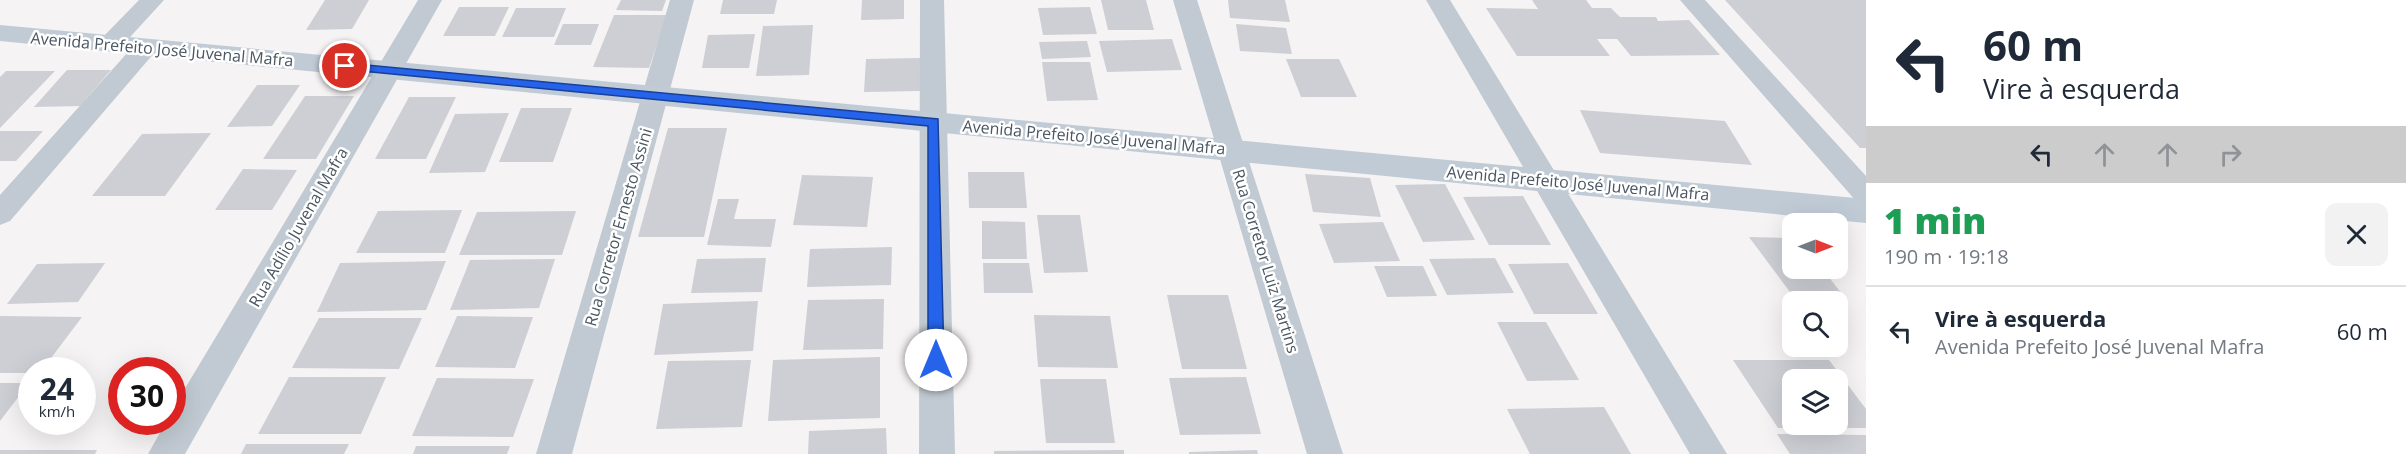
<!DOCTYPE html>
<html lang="pt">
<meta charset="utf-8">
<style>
body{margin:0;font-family:"Open Sans",sans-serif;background:#f2f2f3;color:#1f2937;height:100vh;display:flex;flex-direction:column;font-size:22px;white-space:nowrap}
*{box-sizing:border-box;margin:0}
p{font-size:20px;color:#747a83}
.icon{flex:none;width:33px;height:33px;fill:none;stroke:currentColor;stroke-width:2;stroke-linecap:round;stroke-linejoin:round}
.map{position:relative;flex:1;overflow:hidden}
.details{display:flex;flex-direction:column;background:#fff;width:540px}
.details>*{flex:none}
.banner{background:#fff;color:#1f2937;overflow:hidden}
.needle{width:39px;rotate:90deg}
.fabs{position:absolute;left:1782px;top:213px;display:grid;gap:12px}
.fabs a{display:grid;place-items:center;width:66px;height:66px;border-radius:12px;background:#fff;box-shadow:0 6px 24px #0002;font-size:30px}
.speed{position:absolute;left:18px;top:357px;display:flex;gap:12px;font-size:30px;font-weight:700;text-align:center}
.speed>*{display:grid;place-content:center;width:78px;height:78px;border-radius:50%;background:#fff;box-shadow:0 6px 24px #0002;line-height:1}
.speed small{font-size:15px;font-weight:400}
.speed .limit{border:9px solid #d22;background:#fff;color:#111}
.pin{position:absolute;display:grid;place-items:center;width:51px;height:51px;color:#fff;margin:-26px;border:3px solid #fff;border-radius:50%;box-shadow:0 2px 6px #0007}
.me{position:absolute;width:66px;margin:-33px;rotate:0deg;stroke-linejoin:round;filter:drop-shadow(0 0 4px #0008)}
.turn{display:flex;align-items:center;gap:21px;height:126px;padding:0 18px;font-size:27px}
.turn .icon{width:78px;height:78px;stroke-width:2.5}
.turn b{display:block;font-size:42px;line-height:51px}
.lanes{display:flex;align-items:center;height:57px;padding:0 18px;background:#0003;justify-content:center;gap:30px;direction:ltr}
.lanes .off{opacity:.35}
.round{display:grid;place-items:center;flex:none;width:63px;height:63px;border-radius:12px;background:#f2f2f3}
.overview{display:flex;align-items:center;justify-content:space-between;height:102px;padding:0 18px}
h1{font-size:36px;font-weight:800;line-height:45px;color:#1e9e55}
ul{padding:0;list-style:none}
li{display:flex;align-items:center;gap:18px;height:90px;padding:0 18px;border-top:2px solid #e0e1e3}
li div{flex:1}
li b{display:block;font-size:22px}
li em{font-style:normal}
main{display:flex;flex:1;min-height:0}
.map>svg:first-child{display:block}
.building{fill:#cdcfd5;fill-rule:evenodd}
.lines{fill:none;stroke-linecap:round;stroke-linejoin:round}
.minor{fill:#c1cad2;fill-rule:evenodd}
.secondary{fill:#c1cbd6;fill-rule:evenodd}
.route{fill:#2563eb;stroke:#184099;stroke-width:1.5}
.labels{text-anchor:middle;stroke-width:5;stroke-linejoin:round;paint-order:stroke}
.street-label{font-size:16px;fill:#4a5661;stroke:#fff}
</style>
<main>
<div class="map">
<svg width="1866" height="454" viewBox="0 0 1866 454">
<rect width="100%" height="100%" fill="#f5f3f3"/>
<!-- building -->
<path class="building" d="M325 0H369L352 29 306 30Z
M621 0H666L662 11 616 10Z
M723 0H777L774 14H720Z
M862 0H904V19L861 20Z
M1101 0H1146L1154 30H1108Z
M1228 0H1285L1290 22 1230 18Z
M1532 0H1586L1592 8H1611L1620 17H1656L1658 21 1689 20 1720 55 1631 56 1617 39H1597L1610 56H1517L1486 8 1538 9Z
M1725 0H1866V148H1860Z
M459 7H509L495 36H443Z
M1090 7 1097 34 1043 35 1038 8Z
M516 8H566L554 37H502Z
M614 15H667L649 68 593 67Z
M563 24H599L591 45H554Z
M1236 24 1286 28 1292 54 1240 51Z
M813 25 809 75 756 76 763 26Z
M755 34 749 68H702L708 35Z
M1172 39 1182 70 1107 72 1099 41Z
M1087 41 1091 57 1042 59 1039 42Z
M920 58V91L864 92 866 59Z
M1286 59H1339L1357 97H1301Z
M1042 62H1090L1098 100 1047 101Z
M67 70H111L80 106 34 107Z
M6 71H55L0 128V77Z
M257 85H300L272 126 227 127Z
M305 96H354L316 159H263Z
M409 97H456L426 159H375Z
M521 108H572L553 162H499Z
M1580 110 1725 121 1752 165 1600 153Z
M509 113 485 172 429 173 455 114Z
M668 128H727L704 237H638Z
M0 131H43L16 161H0Z
M211 133 165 196H92L142 134Z
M243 169 297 170 272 210H215Z
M968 172H1024L1027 208H969Z
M1305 174 1370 178 1381 217 1313 212Z
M802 175 873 177 867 227 793 225Z
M1445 184 1475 240 1423 242 1395 185Z
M1523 196 1551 245H1489L1463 197Z
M718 199H739L734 219H776L771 247 707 245Z
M462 210 445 253H356L378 211Z
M576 211 562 255H459L477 212Z
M1037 215H1080L1088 272 1044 273Z
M982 221 1025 222 1027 259H982Z
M1383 222 1400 261 1334 263 1319 224Z
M1749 237 1792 238V268H1822L1841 293 1790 292Z
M892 247 891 285 807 287 810 249Z
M766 258 762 292 691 293 697 259Z
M1495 258 1514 293 1447 295 1429 259Z
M555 259 539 308 450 310 470 260Z
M446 261 426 310 317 312 340 263Z
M105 263 78 302 7 304 37 264Z
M983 263H1029L1033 293H984Z
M1568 263 1598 314H1534L1508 264Z
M1374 266H1423L1437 296 1387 297Z
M1167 295H1228L1247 369H1182Z
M884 299 883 349 803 350 808 300Z
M758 301 753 351 654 355 663 304Z
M1034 315 1110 316 1118 368 1038 367Z
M0 316 82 317 42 370H32V373H0Z
M457 316 533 317 515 368 435 367Z
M319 318H422L399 369 292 368Z
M1497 322H1546L1579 380 1527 381Z
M880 357V418L768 421 773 360Z
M751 360 742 427 656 429 668 361Z
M1733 360H1829L1866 409V428H1778ZM1792 380H1838V424H1792Z
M289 377H386L361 434H258Z
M1246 377 1261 434 1180 435 1169 378Z
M437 378 534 379 513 437 412 436Z
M1040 379H1106L1115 443H1046Z
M0 383H29L0 421Z
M1604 407 1631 454H1530L1507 409Z
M886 428 887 454H808L809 431Z
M1777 434 1866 435V454H1790Z
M246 444H349L344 454H241Z
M416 446H510L507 454H413Z
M0 450H97L95 454H0Z
M1124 450V454H994V451Z
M1257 450 1258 454H1189V452Z"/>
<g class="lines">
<!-- minor -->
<path class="minor" d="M139 0H164L120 48 111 50 102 48 99 43 102 38Z
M418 0H442L185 454H148L166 422H172V410Z
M670 0H694L572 454H536Z
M920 0H944L955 454H919Z
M1173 0H1197L1343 454H1307Z
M1426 0H1450L1727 454H1690Z
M1680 0H1705L1866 176V204L1856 201Z
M146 40 155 42 158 47 155 52 10 221 0 225V195L137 42Z"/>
<!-- secondary -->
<path class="secondary" d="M0 25 1866 199V223L0 41Z"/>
</g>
<!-- route -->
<path class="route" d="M345 63 938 119 944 360 941 365 936 366 931 365 928 360V126L341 69 340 66Z"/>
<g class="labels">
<!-- street labels -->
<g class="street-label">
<text transform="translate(162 49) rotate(5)" y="6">Avenida Prefeito José Juvenal Mafra</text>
<text transform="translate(1094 137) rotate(5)" y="6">Avenida Prefeito José Juvenal Mafra</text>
<text transform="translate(1578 183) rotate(5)" y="6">Avenida Prefeito José Juvenal Mafra</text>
<text transform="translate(298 227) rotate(-60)" y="6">Rua Adílio Juvenal Mafra</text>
<text transform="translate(618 227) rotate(-74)" y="6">Rua Corretor Ernesto Assini</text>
<text transform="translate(1266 261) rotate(73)" y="6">Rua Corretor Luiz Martins</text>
</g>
</g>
</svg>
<div class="fabs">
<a><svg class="needle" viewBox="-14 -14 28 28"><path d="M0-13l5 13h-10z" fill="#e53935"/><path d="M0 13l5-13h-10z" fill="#747a83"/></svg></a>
<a><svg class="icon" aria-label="search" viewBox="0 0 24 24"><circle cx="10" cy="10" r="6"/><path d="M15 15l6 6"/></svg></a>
<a><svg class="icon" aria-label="layers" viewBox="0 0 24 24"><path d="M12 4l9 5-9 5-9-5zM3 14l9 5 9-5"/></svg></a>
</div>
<div class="speed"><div>24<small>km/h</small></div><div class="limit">30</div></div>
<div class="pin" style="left:345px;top:66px;background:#d93025"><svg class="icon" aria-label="arrive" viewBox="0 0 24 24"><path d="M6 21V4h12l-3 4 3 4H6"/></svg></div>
<svg class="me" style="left:936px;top:360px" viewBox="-20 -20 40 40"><circle r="19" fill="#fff"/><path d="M0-13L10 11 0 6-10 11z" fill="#2563eb"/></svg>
</div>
<section class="details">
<div class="banner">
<div class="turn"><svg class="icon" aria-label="left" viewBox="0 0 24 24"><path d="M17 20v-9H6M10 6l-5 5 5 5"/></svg><div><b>60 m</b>Vire à esquerda</div></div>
<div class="lanes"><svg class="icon" aria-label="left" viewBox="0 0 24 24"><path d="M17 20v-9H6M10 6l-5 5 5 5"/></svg><svg class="icon off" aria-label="ahead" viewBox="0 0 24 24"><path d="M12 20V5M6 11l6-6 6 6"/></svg><svg class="icon off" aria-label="ahead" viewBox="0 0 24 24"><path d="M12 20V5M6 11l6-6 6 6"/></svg><svg class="icon off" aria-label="right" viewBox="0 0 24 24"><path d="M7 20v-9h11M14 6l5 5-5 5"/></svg></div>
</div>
<div class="overview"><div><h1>1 min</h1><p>190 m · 19:18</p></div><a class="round"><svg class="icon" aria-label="close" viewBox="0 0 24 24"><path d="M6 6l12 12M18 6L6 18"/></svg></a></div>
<ul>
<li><svg class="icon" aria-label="left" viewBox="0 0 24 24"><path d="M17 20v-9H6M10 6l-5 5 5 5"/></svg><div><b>Vire à esquerda</b><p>Avenida Prefeito José Juvenal Mafra</p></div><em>60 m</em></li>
</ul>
</section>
</main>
